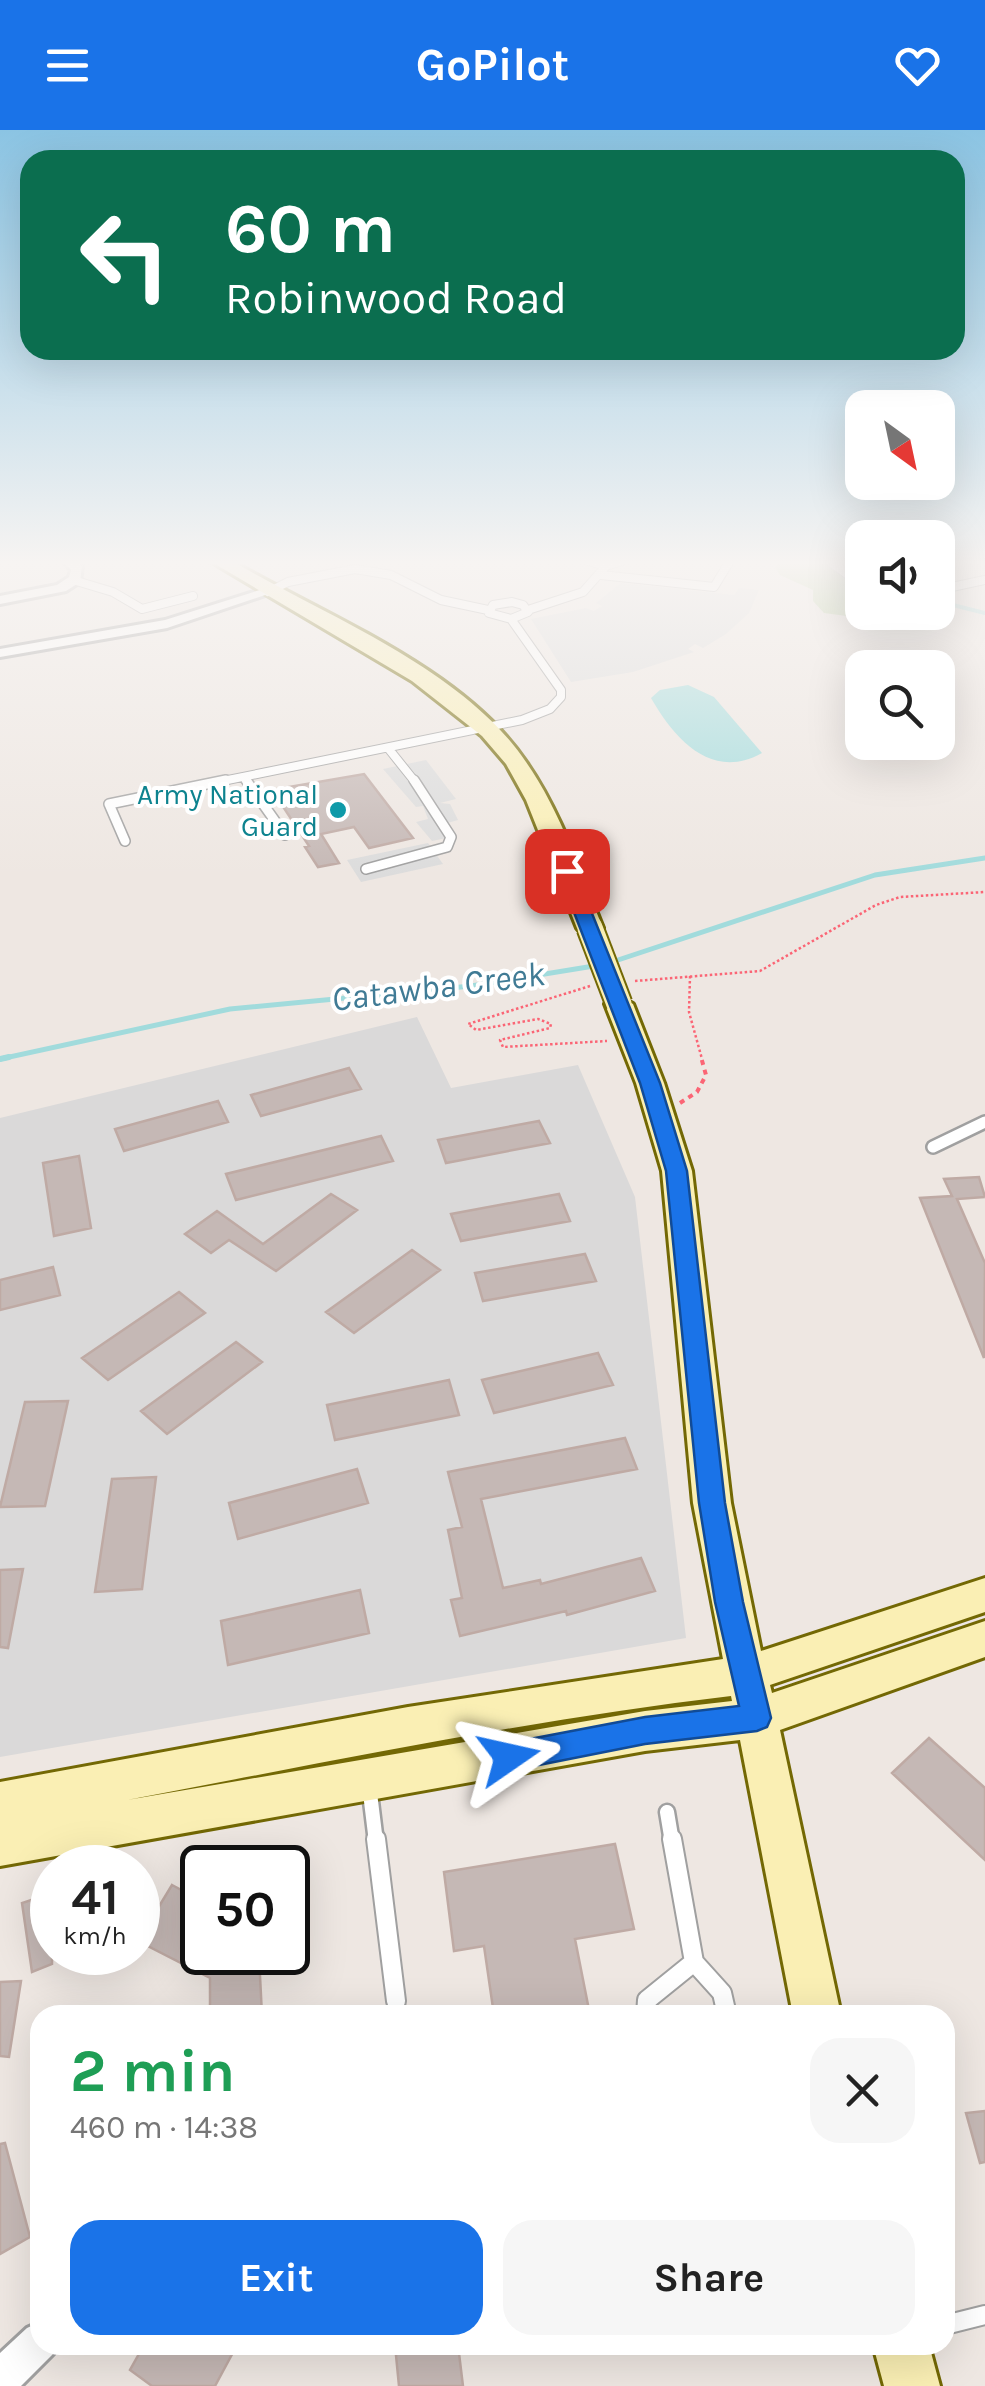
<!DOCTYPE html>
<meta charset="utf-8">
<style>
body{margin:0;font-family:Karla,sans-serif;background:#f6f6f6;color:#222;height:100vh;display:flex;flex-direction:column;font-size:38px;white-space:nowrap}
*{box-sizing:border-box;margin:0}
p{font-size:32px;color:#767676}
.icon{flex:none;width:55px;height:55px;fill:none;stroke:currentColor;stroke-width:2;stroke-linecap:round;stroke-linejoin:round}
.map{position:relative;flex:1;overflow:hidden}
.drawer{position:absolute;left:30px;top:1875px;width:925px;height:350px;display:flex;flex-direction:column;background:#fff;border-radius:30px;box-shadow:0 10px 40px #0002}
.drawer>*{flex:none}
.top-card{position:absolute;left:20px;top:20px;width:945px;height:210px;border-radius:30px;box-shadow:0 10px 40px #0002;background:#0b6e4f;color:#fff;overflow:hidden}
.needle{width:65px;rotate:147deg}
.buttons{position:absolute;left:845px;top:260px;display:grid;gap:20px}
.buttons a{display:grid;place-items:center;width:110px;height:110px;border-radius:20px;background:#fff;box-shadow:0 10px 40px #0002;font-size:50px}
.speed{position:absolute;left:30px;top:1715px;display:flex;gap:20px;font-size:50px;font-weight:700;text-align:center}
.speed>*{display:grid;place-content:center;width:130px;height:130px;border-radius:50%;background:#fff;box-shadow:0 10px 40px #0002;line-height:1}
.speed small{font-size:25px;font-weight:400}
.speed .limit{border:5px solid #111;border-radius:15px;background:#fff;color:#111}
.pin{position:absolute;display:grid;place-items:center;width:85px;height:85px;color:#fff;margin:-42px;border-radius:20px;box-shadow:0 5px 15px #0006}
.me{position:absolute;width:110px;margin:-55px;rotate:79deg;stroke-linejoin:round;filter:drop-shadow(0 0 8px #0008)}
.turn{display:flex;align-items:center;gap:35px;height:210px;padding:0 40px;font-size:45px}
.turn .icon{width:130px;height:130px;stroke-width:2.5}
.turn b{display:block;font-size:70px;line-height:85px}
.round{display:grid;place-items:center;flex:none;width:105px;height:105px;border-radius:30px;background:#f6f6f6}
.overview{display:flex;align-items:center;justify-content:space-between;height:170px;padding:0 40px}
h1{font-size:60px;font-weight:700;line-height:75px;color:#1e9e55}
.cta{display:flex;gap:20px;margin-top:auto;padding:20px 40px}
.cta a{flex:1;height:115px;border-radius:30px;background:#1a73e8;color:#fff;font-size:40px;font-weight:700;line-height:115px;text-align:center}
.cta a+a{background:#f6f6f6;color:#222}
header{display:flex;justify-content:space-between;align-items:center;height:130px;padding:0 40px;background:#1a73e8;color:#fff;font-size:45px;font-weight:700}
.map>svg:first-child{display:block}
.residential{fill:#dad9d9}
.forest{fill:#b2ce96}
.parking{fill:#dcdcdc}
.water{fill:#a1dbdc}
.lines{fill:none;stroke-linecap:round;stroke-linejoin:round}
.stream-far2{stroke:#a1dbdc;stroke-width:4}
.stream-far1{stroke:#a1dbdc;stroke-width:5}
.stream{stroke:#a1dbdc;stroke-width:6}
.building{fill:#c5b8b5;stroke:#bfaaa4;stroke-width:2.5}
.lane-far4-casing{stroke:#a0a0a0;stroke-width:10}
.lane-far3-casing{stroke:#a0a0a0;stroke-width:12}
.lane-far2-casing{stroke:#a0a0a0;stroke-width:16}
.lane-far1-casing{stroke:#a0a0a0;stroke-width:19}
.lane-casing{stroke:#a0a0a0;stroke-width:22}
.street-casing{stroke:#a0a0a0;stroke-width:6}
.secondary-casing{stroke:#736804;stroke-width:6}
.path-far1{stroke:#fb6575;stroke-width:2.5;stroke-dasharray:2.5 2.5;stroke-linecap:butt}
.path{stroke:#fb6575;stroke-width:4;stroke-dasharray:5 5;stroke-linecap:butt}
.lane-far4{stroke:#fff;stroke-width:8}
.lane-far3{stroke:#fff;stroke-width:9}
.lane-far2{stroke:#fff;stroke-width:11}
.lane-far1{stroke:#fff;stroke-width:14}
.lane{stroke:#fff;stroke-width:18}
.street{fill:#fff;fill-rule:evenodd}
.secondary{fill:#faefb4;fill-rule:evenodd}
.secondary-bridge-casing{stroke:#736804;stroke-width:29;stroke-linecap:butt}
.secondary-bridge{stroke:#faefb4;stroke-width:25}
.route{fill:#1a73e8;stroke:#114b97;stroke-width:2.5}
.culture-dot{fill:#0f9aa8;stroke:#fff;stroke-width:4}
.labels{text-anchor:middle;stroke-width:8;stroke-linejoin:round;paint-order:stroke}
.far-culture-label{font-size:28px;fill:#0d838f;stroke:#fff;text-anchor:end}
.water-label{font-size:35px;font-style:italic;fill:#407b95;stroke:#fff}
</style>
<header><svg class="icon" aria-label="menu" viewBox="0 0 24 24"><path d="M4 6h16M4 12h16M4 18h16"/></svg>GoPilot<svg class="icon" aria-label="heart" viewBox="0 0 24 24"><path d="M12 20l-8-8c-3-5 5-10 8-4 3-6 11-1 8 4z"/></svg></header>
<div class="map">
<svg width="985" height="2256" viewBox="0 0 985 2256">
<rect width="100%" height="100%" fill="#eee7e2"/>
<!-- residential -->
<path class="residential" d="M417 887 451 958 578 935 635 1067 686 1508 0 1627V988Z"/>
<!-- forest -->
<path class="forest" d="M779 431H824L862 457 865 483 854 487 824 483 813 471V460L780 445 775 437Z"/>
<!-- parking -->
<path class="parking" d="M621 453 734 465 739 458 759 460 749 483 726 504 703 518 695 514 688 519 694 522 633 542 571 552 531 489 586 478 594 481 602 476 596 473Z
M426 630 456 669 440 673 450 674 458 690 444 694 451 707 432 711 416 692 428 689 423 676 416 677 383 639Z
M428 713 443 734 361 752 347 730Z"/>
<!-- water -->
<path class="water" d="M688 555 714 567 762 623C712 651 675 610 651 568L660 560Z"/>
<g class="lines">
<!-- stream-far2 -->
<path class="stream-far2" d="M945 473 985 483"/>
<!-- stream-far1 -->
<path class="stream-far1" d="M612 832 875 745 985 728
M0 929 230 879 471 856 600 835"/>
<!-- stream -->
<path class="stream" d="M0 929 9 927"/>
</g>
<!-- building -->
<path class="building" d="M364 644 413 708 369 718 354 697 321 704 339 733 318 737 305 717 309 716 272 660Z
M349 938 361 959 261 986 251 965Z
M218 971 228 992 124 1021 115 999Z
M539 991 550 1013 446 1033 438 1010Z
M381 1006 393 1031 236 1070 226 1044Z
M79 1026 91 1098 54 1106 43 1033Z
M979 1047 985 1067 957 1069 985 1133 984 1228 920 1068 952 1066 944 1049Z
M331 1064 357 1080 276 1141 229 1110 211 1123 185 1104 217 1081 263 1114Z
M559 1064 570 1091 461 1111 451 1084Z
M412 1120 440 1140 354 1203 326 1182Z
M585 1124 596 1151 483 1171 475 1143Z
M53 1137 60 1165 0 1180V1150Z
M179 1162 205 1183 108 1250 82 1228Z
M236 1212 262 1232 167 1304 141 1281Z
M598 1223 613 1255 494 1283 482 1250Z
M449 1250 459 1285 335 1310 327 1275Z
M68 1271 45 1376 0 1377 25 1272Z
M625 1308 637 1339 481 1369 503 1458 540 1450 541 1454 641 1428 655 1461 567 1485 566 1481 460 1506 451 1470 462 1468 448 1400 462 1397 448 1342Z
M357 1339 368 1373 238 1409 229 1373Z
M156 1347 142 1459 95 1462 112 1349Z
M23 1439 8 1518 0 1517V1440Z
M360 1460 369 1503 228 1535 221 1491Z
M929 1608 985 1658V1730L892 1643Z
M615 1714 634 1799 575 1809 590 1885H494L484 1816 454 1821 444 1742Z
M172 1755 202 1771V1835L259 1826 262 1885H210V1848L138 1811Z
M52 1763V1834L32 1842 22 1773Z
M21 1851 9 1927 0 1926V1852Z
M985 1981V2032L980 2033 966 1983Z
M5 2013 30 2107 0 2124V2014Z
M144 2215H237L215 2256H152L130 2240Z
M395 2215H458L463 2256H399Z"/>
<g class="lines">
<defs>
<path id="lane-far4" d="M588 431 606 436 622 431
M829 431 862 455
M601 445 714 457 730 431
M73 450 113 462 142 479 193 466
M938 460 985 450
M268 462 288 452 355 439 391 445 441 470 488 480
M512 472 523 475 528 482 511 489 489 483 493 475Z
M528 480 583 462 606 436
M388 618 416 653
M244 647 248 653
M213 653 522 590 550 579 561 567V560L511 489"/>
<path id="lane-far3" d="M246 650 285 705
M125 711 109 674 226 650
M366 739 447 717 451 707 414 650"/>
<path id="lane-far2" d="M933 1017 985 992"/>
<path id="lane-far1" d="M369 1655 376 1712
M667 1682 672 1712"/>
<path id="lane" d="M376 1709 396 1871
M694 1832 722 1863 727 1885
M646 1885 647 1870 694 1832 672 1709
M945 2195 985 2185"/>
<path id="street" d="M63 431H76L82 436 80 452 66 461 0 474V466L57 455 69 447 71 440Z
M263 459 274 462 167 498 0 527V519L165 490Z
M40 2192V2215H57L53 2224 21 2256H0V2223L27 2198Z"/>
<path id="secondary" d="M210 431H232C326 486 464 539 526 632 561 682 580 742 603 798L599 803H581L577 798 526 670 506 634 482 606 412 551Z
M619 866 633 874 664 953 692 1041 731 1373 761 1521 985 1448V1482L770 1555 772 1563 985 1491V1527L780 1600 841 1885H793L740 1610 645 1621 0 1736V1652L408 1577 723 1529 693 1373 662 1041 636 953 605 874ZM731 1566 732 1571 645 1581 127 1670C328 1632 528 1590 731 1566Z
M873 2215H929L940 2256H884Z"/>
</defs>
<!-- lane-far4 casing -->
<use href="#lane-far4" class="lane-far4-casing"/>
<!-- lane-far3 casing -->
<use href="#lane-far3" class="lane-far3-casing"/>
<!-- lane-far2 casing -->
<use href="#lane-far2" class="lane-far2-casing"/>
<!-- lane-far1 casing -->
<use href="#lane-far1" class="lane-far1-casing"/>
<!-- lane casing -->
<use href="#lane" class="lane-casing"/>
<!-- street casing -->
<use href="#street" class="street-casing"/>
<!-- secondary casing -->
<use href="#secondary" class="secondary-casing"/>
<!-- path-far1 -->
<path class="path-far1" d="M690 846 689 882 702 929
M635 851 760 841 876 775 900 767 985 762
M590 856 468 894 476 900 538 889 551 894 550 898 500 910 503 917 607 911"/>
<!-- path -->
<path class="path" d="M680 973 697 962 706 945 701 927"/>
<!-- lane-far4 -->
<use href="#lane-far4" class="lane-far4"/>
<!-- lane-far3 -->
<use href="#lane-far3" class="lane-far3"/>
<!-- lane-far2 -->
<use href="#lane-far2" class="lane-far2"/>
<!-- lane-far1 -->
<use href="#lane-far1" class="lane-far1"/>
<!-- lane -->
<use href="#lane" class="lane"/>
<!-- street -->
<use href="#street" class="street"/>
<!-- secondary -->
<use href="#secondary" class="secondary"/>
<defs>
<path id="secondary-bridge" d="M590 798 619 874"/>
</defs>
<!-- secondary-bridge casing -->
<use href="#secondary-bridge" class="secondary-bridge-casing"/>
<!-- secondary-bridge -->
<use href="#secondary-bridge" class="secondary-bridge"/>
</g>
<!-- sky -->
<linearGradient id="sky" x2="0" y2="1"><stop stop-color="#8bc4e3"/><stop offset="0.58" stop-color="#f7f4f2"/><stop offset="1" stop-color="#f7f4f2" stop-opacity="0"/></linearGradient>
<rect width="985" height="747" fill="url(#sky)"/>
<!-- route -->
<path class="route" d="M567 736 575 741 660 953 687 1041 725 1373 743 1472 771 1588 767 1597 757 1601 645 1614 509 1641 499 1637 494 1627 499 1617 509 1613 645 1587 739 1576 715 1472 699 1373 666 1041 640 953 558 741Z"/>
<!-- markers -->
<circle class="culture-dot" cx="338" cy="680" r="10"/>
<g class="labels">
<!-- far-culture labels -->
<g class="far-culture-label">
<text x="318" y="674">Army National<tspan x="318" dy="32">Guard</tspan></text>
</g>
<!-- water labels -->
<g class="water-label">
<text transform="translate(438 856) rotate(-7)" y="12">Catawba Creek</text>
</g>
</g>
</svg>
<div class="buttons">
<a><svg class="needle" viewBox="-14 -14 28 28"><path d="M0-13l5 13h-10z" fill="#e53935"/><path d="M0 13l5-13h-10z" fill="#767676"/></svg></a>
<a><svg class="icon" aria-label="sound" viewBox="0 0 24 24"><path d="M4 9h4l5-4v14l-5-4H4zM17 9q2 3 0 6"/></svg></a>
<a><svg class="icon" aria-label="search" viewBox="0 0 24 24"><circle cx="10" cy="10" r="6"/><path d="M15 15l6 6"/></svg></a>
</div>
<div class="speed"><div>41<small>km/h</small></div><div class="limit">50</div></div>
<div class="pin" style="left:567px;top:741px;background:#d93025"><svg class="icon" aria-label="arrive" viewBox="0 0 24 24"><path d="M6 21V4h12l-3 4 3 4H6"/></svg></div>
<svg class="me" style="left:509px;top:1627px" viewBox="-20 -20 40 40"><path d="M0-17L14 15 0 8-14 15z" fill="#1a73e8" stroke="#fff" stroke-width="4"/></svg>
<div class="top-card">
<div class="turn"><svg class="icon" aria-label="left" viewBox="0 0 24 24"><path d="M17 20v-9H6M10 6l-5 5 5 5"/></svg><div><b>60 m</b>Robinwood Road</div></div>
</div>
<section class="drawer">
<div class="overview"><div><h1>2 min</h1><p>460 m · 14:38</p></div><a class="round"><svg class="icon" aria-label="close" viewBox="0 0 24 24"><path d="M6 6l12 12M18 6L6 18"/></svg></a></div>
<div class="cta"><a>Exit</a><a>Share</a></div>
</section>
</div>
